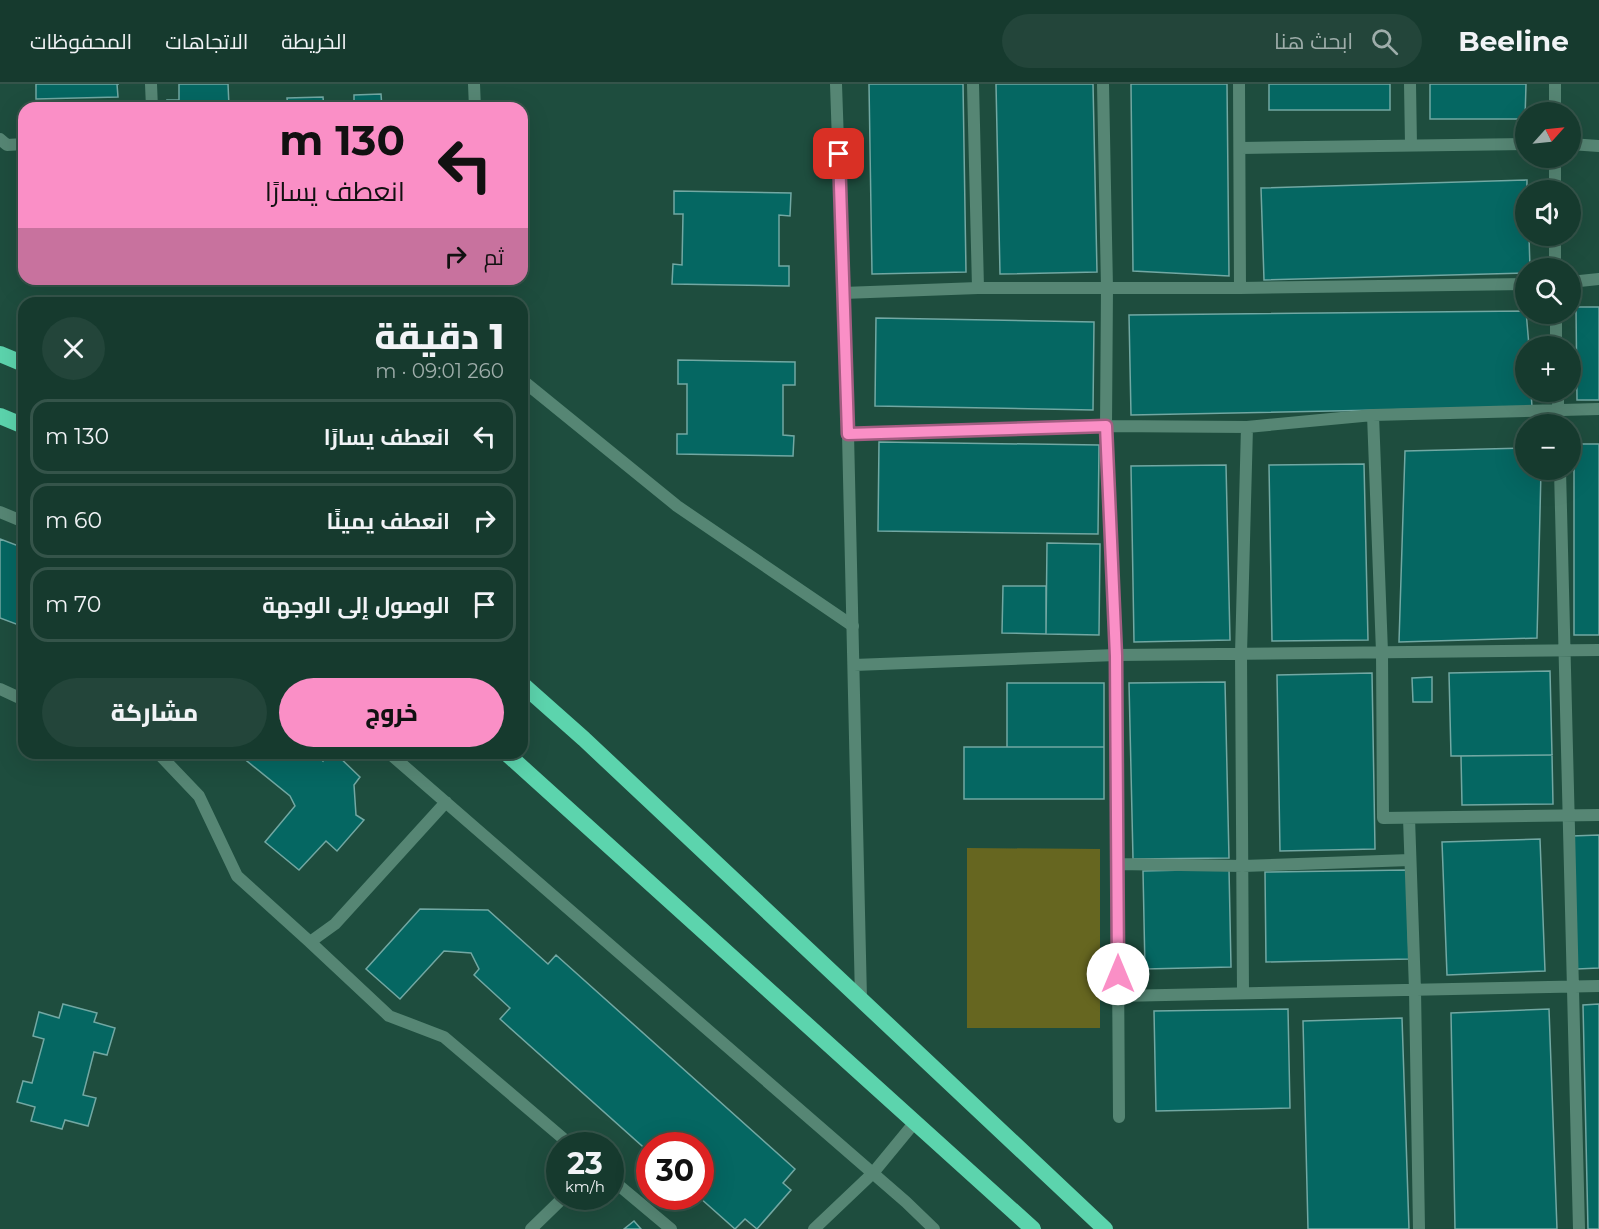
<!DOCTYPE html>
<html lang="ar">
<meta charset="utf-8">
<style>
body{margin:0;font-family:Montserrat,Cairo,sans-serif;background:#23453a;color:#f1f3f6;direction:rtl;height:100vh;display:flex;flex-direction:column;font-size:22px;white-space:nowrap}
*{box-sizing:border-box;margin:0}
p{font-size:20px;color:#9eadaa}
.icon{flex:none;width:33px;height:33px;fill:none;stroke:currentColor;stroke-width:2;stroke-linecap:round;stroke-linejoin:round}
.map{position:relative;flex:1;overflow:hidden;direction:ltr}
.details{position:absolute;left:18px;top:213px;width:510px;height:462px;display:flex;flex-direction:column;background:#163a2e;border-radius:18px;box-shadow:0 6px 24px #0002,0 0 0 2px #35544a;direction:rtl}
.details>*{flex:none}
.top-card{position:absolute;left:18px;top:18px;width:510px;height:183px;border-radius:18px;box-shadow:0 6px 24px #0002,0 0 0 2px #35544a;direction:rtl;background:#fa8fc6;color:#111;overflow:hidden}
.needle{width:39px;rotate:63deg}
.buttons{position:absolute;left:1515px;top:18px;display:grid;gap:12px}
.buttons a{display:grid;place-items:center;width:66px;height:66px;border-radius:50%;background:#163a2e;box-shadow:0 6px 24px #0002,0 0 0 2px #35544a;font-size:30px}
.speed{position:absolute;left:546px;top:1048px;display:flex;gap:12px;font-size:30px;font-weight:700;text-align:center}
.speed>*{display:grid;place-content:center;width:78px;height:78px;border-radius:50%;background:#163a2e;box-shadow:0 6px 24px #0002,0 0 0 2px #35544a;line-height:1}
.speed small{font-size:15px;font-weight:400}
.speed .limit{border:9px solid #d22;background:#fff;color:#111}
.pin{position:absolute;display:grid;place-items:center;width:51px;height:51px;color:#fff;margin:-26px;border-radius:12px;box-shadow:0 3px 9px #0006}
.me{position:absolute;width:66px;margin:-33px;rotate:0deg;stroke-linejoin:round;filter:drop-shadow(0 0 4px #0008)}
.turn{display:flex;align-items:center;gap:21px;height:126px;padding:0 24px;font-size:27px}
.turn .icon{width:78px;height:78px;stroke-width:2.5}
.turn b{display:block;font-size:42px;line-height:51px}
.then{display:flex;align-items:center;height:57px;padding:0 24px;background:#0003;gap:12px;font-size:22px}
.round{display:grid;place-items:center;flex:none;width:63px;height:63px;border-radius:32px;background:#23453a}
.head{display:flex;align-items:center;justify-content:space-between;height:102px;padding:0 24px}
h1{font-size:36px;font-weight:800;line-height:45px}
.primary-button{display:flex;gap:12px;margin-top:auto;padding:12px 24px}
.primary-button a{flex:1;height:69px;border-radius:36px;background:#fa8fc6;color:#111;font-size:24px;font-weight:800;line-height:69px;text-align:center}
.primary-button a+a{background:#23453a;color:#f1f3f6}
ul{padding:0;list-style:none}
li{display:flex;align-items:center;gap:18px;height:75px;margin:0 12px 9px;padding:0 12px;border:3px solid #35544a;border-radius:18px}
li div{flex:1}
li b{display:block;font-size:22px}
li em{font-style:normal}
header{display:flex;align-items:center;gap:36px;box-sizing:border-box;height:84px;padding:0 30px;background:#163a2e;border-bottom:2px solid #35544a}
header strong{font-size:28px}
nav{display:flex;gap:33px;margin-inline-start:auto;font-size:21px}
.search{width:420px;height:54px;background:#23453a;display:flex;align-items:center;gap:15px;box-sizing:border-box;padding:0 21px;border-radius:33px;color:#9eadaa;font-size:22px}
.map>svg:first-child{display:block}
.green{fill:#666620}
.building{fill:#056762;stroke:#72a8a3;stroke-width:1.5}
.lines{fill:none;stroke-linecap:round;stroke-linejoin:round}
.service{stroke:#568674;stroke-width:12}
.minor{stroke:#568674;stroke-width:12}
.trunk{stroke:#5cd4ad;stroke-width:16}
.route-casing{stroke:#a25d81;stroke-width:15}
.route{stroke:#fa8fc6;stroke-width:10}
</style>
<header>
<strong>Beeline</strong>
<div class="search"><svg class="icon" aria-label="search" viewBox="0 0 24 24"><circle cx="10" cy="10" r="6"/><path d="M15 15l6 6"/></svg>ابحث هنا</div>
<nav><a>الخريطة</a><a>الاتجاهات</a><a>المحفوظات</a></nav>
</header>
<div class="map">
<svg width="1599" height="1145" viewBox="0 0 1599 1145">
<rect width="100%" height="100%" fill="#1e4d3e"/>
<!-- green -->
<path class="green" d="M967 764 1100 765V944H967Z"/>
<!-- building -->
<path class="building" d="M36 0H119H117L118 13 36 15Z
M179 0H228L229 22 232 24H168L167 16H179Z
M869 0H963L966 188 872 190Z
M996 0H1093L1097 188 1000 190Z
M1131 0H1227L1229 192 1133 187Z
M1269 0H1390V26H1269Z
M1430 0H1526L1525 35H1430Z
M381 10 382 24H354V11Z
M323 13 324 24H288L287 14Z
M1527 96 1526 152H1529L1530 184H1526V189L1264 196 1261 104Z
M674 107 791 109 790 132 779 131V182H789V202L672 200 673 180 682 181 683 130H674Z
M1576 223H1599V316H1577Z
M1526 227 1529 262H1526V308H1531L1532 323 1131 331 1129 231Z
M876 234 1094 238 1093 326 875 322Z
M678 276 795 278V301H783V351L794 352 793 372 677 370V350H687V300H678Z
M879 358 1099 361 1098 450 878 447Z
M1574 360H1599V551H1574Z
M1526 364V386H1541L1537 554 1399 558 1405 367Z
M1364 380 1368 556 1272 557 1269 381Z
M1226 381 1230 556 1134 558 1131 382Z
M0 455 24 464V543L0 534Z
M1047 459 1100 460 1099 551 1046 550Z
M1003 502H1046V550L1002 549Z
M1550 587 1552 671 1451 672 1449 589Z
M1372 589 1375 765 1280 767 1277 591Z
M1432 593V618H1413L1412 594Z
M1225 598 1229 774 1133 775 1129 599Z
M1007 599H1104V663H1007Z
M964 663H1104V715H964Z
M237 669H314L323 677 328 669H335L360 693 354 701 356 731 364 736 337 767 326 757 299 786 265 758 295 722 290 712Z
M1552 671 1553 720 1462 721 1461 672Z
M1599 751V884L1577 885 1572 752Z
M1540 755 1545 887 1447 891 1442 758Z
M1229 785 1231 883 1145 885 1143 787Z
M1407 786 1409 875 1266 878 1265 788Z
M420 825 488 826 548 880 556 871 795 1085 783 1099 791 1106 757 1145 745 1135 735 1145 699 1113H700V1062H650V1069L500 935 510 924 474 891 479 885 471 869 444 867 400 915 366 885Z
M63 920 97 929 94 938 115 944 107 971 94 968 83 1011 96 1014 88 1042 65 1036 62 1045 31 1037 35 1023 17 1018 23 997 32 999 44 955 33 952 39 928 59 934Z
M1599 920V1145H1588L1583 921Z
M1288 925 1290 1024 1156 1027 1154 927Z
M1549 925 1557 1145H1455L1451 929Z
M1402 934 1409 1145H1308L1303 937Z
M634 1137 641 1145H624Z"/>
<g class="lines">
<!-- service -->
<path class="service" d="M522 296 677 422 853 542
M0 428 24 438
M0 605 24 616
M158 669 199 712 237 792 310 858 335 840 446 718
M389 669 906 1118 934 1145
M310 858 389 932 444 953 572 1062
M610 1094 671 1145
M531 1145 564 1113
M814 1145 873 1089 915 1038"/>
<!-- minor -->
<path class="minor" d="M151 0 152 24
M474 0 475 24
M836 0 848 350 861 915
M973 0 978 204
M1103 0 1107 204 1106 342 1116 571 1119 1033
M1239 0 1240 204
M1410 0 1411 61
M1555 28V0
M0 55 7 61 24 60
M1570 60 1599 62
M1241 64 1526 60
M1555 106V74
M1555 184V152
M1570 198 1599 195
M843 209 978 204H1240L1526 200
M1556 230V262
M1558 308V340
M1373 331 1382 568 1383 734 1599 731
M848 350 1106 342 1247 343 1373 331 1599 325
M1560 386 1579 1145
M854 581 1116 571 1599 566
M1409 734 1415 906 1419 1145
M1117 780 1243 782 1410 776
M1243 909 1241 570 1247 343
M1118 912 1599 902"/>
<!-- trunk -->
<path class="trunk" d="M0 270 24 280
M0 332 24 342
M522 600 584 655 1105 1145
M506 669 1033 1145"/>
</g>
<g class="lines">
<defs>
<path id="route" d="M839 70 848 350 1106 342 1116 572 1118 890"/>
</defs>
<!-- route casing -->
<use href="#route" class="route-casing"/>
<!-- route -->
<use href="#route" class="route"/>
</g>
</svg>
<div class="buttons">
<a><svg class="needle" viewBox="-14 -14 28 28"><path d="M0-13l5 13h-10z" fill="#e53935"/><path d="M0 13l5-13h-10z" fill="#9eadaa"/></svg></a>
<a><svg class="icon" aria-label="sound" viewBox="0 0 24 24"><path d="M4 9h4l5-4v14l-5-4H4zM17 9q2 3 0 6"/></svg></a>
<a><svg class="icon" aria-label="search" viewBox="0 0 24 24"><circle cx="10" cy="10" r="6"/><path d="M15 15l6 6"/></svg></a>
<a>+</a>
<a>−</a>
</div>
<div class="speed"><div>23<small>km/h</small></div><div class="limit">30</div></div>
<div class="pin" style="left:839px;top:70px;background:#d93025"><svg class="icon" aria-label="arrive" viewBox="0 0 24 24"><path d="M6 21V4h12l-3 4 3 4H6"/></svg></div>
<svg class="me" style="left:1118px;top:890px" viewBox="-20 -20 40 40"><circle r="19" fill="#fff"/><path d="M0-13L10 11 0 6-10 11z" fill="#fa8fc6"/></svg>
<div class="top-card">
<div class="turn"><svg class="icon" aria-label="left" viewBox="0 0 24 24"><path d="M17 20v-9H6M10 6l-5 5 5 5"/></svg><div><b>130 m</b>انعطف يسارًا</div></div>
<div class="then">ثم<svg class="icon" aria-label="right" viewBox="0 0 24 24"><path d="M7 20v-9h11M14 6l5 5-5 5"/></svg></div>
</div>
<section class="details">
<div class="head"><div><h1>1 دقيقة</h1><p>260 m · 09:01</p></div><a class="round"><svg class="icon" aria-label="close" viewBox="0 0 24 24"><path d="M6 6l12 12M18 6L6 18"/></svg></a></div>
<ul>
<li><svg class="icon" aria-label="left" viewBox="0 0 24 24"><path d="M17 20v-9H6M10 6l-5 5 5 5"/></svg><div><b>انعطف يسارًا</b></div><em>130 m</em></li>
<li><svg class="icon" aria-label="right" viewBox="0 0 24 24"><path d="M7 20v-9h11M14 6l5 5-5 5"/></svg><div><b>انعطف يمينًا</b></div><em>60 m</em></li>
<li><svg class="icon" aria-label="arrive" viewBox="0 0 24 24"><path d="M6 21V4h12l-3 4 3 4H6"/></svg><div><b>الوصول إلى الوجهة</b></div><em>70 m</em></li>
</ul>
<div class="primary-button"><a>خروج</a><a>مشاركة</a></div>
</section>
</div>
